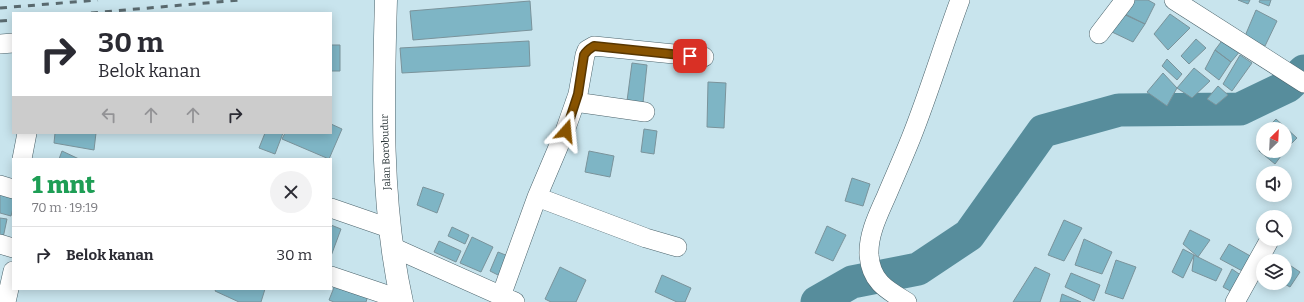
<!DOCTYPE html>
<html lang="id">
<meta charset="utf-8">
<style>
body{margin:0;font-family:Bitter,serif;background:#f2f2f3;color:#2b2b33;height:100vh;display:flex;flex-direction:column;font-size:15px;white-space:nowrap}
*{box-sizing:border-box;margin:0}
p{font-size:13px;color:#7c7c81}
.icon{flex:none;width:22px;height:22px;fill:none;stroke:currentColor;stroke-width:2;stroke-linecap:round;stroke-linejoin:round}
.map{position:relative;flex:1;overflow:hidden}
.side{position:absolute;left:12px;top:158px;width:320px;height:132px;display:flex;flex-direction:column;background:#fff;border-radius:0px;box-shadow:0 2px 10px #0003}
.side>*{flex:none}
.hud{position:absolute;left:12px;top:12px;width:320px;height:122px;border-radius:0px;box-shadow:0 2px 10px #0003;background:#fff;color:#2b2b33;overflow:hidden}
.needle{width:26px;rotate:24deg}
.fabs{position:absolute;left:1256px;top:122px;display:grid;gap:8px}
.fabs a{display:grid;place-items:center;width:36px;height:36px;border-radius:50%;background:#fff;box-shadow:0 2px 10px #0003;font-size:20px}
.pin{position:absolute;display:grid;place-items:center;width:34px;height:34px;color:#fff;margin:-17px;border-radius:8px;box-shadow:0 2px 6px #0006}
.me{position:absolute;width:44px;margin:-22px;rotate:18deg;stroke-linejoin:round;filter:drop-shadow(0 0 3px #0008)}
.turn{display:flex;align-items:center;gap:14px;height:84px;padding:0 20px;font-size:18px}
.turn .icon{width:52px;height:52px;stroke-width:2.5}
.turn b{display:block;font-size:28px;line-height:34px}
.lanes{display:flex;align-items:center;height:38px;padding:0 20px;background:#0003;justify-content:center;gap:20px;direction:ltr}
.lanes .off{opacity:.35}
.round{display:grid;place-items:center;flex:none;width:42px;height:42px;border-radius:21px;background:#f2f2f3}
.overview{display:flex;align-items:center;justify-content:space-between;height:68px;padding:0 20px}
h1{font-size:24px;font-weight:800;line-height:30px;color:#1e9e55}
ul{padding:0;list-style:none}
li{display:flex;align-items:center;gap:12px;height:56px;padding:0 20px;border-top:1px solid #e1e1e2}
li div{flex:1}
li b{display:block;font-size:15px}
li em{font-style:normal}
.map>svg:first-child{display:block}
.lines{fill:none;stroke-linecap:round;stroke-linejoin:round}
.river{stroke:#578d9c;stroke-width:33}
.building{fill:#7eb5c5;stroke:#7a939b}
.minor-casing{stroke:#4b636b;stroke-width:20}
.tertiary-casing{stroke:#4b636b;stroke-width:23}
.minor{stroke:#fff;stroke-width:19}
.tertiary{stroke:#fff;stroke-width:22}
.rail{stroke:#5a6a6f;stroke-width:3;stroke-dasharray:7 7;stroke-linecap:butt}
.route-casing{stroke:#583600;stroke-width:10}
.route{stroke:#885300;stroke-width:7}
.labels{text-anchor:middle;stroke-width:3;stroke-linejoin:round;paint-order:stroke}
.street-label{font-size:10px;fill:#232e31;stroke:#fff}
</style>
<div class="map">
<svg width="1304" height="302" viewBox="0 0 1304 302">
<rect width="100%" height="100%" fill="#c8e4ed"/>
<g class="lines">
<!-- river -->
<path class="river" d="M817 302 852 282 918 269 969 235 1043 131 1119 110 1240 109 1288 86 1304 71"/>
</g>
<!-- building -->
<path class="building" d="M1133 0H1148L1155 4 1145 24 1121 13Z
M1238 0H1250L1248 4Z
M1260 0H1271L1269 6 1259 2Z
M530 1 532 30 413 40 410 11Z
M1256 10 1277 21 1265 46 1245 36Z
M1125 14 1145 24 1133 42 1112 32Z
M1170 14 1190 28 1168 50 1154 34Z
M1224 38 1241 50 1231 62 1215 50Z
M1196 39 1206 48 1189 64 1181 56Z
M529 41 530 66 402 73 400 48Z
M331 45H340V71H331Z
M1215 50 1231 62 1219 80 1205 69Z
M1240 55 1252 63 1232 91 1223 84Z
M1167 59 1182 74 1177 80 1162 66Z
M632 63 647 65 643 103 627 101Z
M1194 68 1210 81 1192 98 1177 88Z
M1163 73 1177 88 1167 106 1147 92Z
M708 82 726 83 724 128 707 127Z
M1218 86 1228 95 1216 105 1207 99Z
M1276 119 1297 138 1285 150V129H1266Z
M331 124 342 129 329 159 282 139 285 133H331Z
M644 129 657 131 654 154 641 152Z
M55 133H96L94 150 54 143Z
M265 133H283L275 154 259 148Z
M1262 138 1263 139V151H1276L1281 156 1275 164 1259 151Z
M62 151 79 159H59Z
M589 151 614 156 610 177 585 172Z
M852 178 870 184 863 206 845 201Z
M423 187 444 194 437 213 417 205Z
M0 191 13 195V208L11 216 0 213Z
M0 218 7 219 3 238 0 237Z
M1064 220 1082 228 1064 261 1048 255Z
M331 225 341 229 331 256Z
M827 226 846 235 833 261 815 253Z
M452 227 469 235 465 244 448 236Z
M1190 230 1210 240 1198 257 1183 244Z
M472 237 493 247 481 272 460 263Z
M1084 239 1112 252 1102 274 1075 265Z
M439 241 461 251 456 262 434 252Z
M1229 244 1254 258 1246 273 1220 259Z
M1183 249 1194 255 1183 278 1172 272Z
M498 252 508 256 500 276 490 271Z
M1194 255 1222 269 1216 281 1192 271Z
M1277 257 1284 261H1273Z
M1116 260 1136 267 1123 299 1105 293Z
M1285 262 1300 272 1290 287 1283 283H1285Z
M560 267 586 280 576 302H551L545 299Z
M1035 267 1050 274 1040 302H1013Z
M1232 269 1242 276 1232 292 1223 287Z
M1071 273 1100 285 1094 301 1065 287Z
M662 275 691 288 685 302H677L655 292Z
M335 285 368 296 366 302H334L329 300Z
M216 289H265L261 302H239L215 291Z
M1062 294 1081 302H1060Z"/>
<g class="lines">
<defs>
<path id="minor" d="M1174 0 1304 83
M1099 34 1125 0
M0 44 13 43
M575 102 645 112
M22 159 27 133
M0 185 13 189
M537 197 646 238 677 247
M331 208 389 228
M0 244 13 248
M392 247 515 302
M331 276 402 300
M501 296 537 197 565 131 578 94 585 55 587 50 594 46 704 57
M6 302 13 271
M907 302C887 290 871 282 869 255 868 235 878 215 886 197 894 178 903 158 911 138 929 93 943 46 960 0
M1235 302 1270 239"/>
<path id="tertiary" d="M386 0C383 101 380 203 402 302"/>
</defs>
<!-- minor casing -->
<use href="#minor" class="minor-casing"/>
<!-- tertiary casing -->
<use href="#tertiary" class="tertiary-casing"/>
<!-- minor -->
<use href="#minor" class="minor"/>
<!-- tertiary -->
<use href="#tertiary" class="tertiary"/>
<!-- rail -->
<path class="rail" d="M0 8 98 0
M91 13 240 0
M0 21 13 20"/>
</g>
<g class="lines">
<defs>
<path id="route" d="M566 131 578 94 584 55C587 50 589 49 594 46L690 56"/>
</defs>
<!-- route casing -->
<use href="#route" class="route-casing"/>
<!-- route -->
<use href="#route" class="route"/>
</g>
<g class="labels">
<!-- street labels -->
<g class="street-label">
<text transform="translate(385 152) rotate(-92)" y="4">Jalan Borobudur</text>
</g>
</g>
</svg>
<div class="fabs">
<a><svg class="needle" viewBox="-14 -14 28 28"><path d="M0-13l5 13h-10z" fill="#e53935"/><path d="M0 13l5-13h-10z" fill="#7c7c81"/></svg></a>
<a><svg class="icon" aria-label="sound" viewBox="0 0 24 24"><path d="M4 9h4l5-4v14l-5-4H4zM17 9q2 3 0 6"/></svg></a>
<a><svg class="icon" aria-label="search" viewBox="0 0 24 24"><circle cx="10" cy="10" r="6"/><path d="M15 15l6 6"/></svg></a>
<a><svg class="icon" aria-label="layers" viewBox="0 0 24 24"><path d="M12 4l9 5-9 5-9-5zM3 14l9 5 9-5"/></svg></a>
</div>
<div class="pin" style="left:690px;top:56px;background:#d93025"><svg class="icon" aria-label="arrive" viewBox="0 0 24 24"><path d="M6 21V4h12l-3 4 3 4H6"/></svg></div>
<svg class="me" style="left:566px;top:131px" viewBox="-20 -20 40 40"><path d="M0-17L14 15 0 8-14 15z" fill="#885300" stroke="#fff" stroke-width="4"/></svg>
<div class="hud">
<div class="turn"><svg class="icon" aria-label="right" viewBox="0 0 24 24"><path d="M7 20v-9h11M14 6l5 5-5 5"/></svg><div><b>30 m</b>Belok kanan</div></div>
<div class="lanes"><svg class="icon off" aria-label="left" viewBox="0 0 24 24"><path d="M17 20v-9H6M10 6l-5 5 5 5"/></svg><svg class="icon off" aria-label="ahead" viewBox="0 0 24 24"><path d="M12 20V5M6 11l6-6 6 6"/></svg><svg class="icon off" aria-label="ahead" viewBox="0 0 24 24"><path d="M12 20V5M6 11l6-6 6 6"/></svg><svg class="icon" aria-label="right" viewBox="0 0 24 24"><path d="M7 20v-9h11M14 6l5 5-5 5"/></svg></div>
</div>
<section class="side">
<div class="overview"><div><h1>1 mnt</h1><p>70 m · 19:19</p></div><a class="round"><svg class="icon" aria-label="close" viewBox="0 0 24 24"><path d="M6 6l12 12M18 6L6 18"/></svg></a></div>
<ul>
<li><svg class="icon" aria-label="right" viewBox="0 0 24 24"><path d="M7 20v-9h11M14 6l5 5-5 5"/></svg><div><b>Belok kanan</b></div><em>30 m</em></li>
</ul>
</section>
</div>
